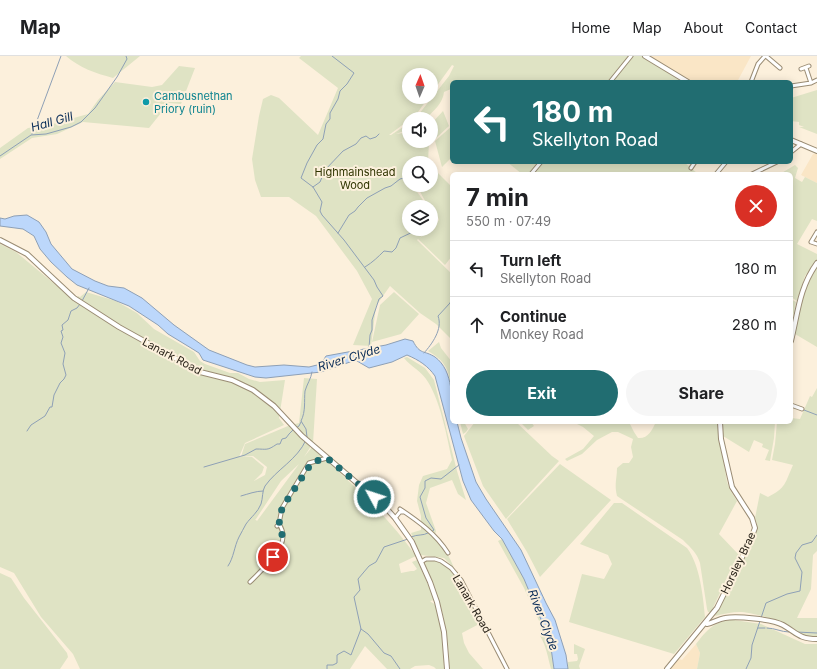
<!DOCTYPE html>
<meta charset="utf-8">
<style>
body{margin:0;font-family:Inter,sans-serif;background:#f6f6f6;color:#202124;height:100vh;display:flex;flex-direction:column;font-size:15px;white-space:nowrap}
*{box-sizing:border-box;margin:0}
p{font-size:13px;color:#757577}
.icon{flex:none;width:22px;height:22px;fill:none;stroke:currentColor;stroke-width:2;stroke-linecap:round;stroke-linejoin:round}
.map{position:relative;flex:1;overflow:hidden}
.sheet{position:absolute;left:450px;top:116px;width:343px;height:252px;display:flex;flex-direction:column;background:#fff;border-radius:6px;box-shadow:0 2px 10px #0003}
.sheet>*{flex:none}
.guide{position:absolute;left:450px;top:24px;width:343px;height:84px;border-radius:6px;box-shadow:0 2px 10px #0003;background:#216d71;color:#fff;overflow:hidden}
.needle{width:26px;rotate:2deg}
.fabs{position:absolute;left:402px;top:12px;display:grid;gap:8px}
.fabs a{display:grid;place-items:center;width:36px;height:36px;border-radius:50%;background:#fff;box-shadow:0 2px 10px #0003;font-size:20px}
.pin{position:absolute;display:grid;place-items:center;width:34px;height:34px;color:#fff;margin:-17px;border:2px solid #fff;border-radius:50%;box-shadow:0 1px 4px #0007}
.me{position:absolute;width:44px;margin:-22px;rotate:310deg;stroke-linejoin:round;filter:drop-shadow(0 0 3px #0008)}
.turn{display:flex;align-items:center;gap:14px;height:84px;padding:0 16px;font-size:18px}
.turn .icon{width:52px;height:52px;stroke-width:2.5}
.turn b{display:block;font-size:28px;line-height:34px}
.round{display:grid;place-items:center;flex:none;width:42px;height:42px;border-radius:21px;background:#f6f6f6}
.overview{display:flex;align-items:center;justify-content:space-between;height:68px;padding:0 16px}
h1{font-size:24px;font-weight:700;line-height:30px}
.button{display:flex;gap:8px;margin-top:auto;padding:8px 16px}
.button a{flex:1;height:46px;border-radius:24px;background:#216d71;color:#fff;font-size:16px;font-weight:700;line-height:46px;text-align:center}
.button a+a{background:#f6f6f6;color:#202124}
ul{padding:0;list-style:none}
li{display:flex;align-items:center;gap:12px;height:56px;padding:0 16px;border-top:1px solid #e0e0e0}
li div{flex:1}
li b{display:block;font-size:15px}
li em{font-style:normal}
header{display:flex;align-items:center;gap:24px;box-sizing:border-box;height:56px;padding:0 20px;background:#fff;border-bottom:1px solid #e0e0e0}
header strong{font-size:19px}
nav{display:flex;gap:22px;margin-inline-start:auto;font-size:14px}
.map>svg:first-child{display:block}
.built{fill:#fae6c6}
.green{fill:#dfe3c4;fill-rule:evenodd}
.water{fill:#bcd7fb;stroke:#8ea0b6}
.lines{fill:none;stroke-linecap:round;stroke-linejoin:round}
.stream{stroke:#8ea0b6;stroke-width:1}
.minor-casing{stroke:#9a8c74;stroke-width:5}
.major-casing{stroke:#9a8c74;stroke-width:6}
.minor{stroke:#fff;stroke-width:3}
.major{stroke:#fff;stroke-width:4}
.route{stroke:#216d71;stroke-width:7;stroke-dasharray:0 12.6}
.culture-dot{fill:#0f9aa8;stroke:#fcf0dc;stroke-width:1.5}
.labels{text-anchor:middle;stroke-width:4;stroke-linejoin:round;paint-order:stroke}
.culture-label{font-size:11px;fill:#0d838f;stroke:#fcf0dc;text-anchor:start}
.park-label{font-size:11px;fill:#303400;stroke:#fcf0dc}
.street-label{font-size:11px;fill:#241e15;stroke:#fcf0dc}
.water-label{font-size:12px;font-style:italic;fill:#092c58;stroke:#fcf0dc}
</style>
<header>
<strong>Map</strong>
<nav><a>Home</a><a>Map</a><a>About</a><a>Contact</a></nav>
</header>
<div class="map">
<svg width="817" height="613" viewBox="0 0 817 613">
<rect width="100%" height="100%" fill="#fcf0dc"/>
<!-- built -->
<path class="built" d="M648 0H751L737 26H691Z
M817 97V127L801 119 813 98Z
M696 588 700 597 697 613H670L679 603 682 604Z"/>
<!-- green -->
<path class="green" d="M66 0H140L113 22C95 17 80 12 66 0Z
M301 0H642L684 26H452V34L451 33 444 36C443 47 434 54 427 62L425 63H415L449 20 454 10 452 9 431 38V19H409V41H429L415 60 409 63V64L389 79H391L409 67V73L396 78 409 76V85H429L428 107H409V129H418L415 133 428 151H409V173H428L420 182 431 173 439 164C437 157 432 153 428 149 424 144 421 137 418 132L421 129H431V121L437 116 452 131V164L451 166 452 167V200L445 209 418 183 417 184 452 218V284L436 268 420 257 390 230 376 250 371 290 353 289 372 243 357 215 316 160 289 141H261L255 124 252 103 259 60 263 43 271 39 279 42 318 79 338 32 299 2Z
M179 10 195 12 181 48 169 47 149 72 83 66 57 78 32 82 0 103V92L28 72 49 69 88 58 98 44 115 26 152 31 162 29Z
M817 34V78L799 71H804L799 69V66L791 65V42Z
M443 55 449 70 434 84 431 68Z
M452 70V101L442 111 435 85Z
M507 106H684L698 118H522Z
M795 109 798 112 795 122 802 126 805 121 817 127V165L812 163 797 188 817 198V204L805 220 797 245 791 241V118H780Z
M0 188 16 196 75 245 78 240 80 241 86 236 116 245 137 257 154 273 194 296 200 305 205 308 230 317H238L249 323 260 326 285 324 279 362 284 369 245 387 239 401H252L264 411 262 417 254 425 265 419 267 411 253 400 241 401 245 388 288 370 299 367 304 322 317 323 313 387 304 401 312 391C349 425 387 459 416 500L399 508 401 517 411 515H414L417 513 412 506 417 504 434 542V544L430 545C432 547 434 547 435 549 443 559 444 600 444 613H436L434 611 429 609 415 610 410 613H387L365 590 350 613H80L73 598 41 561 14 517 0 511ZM299 408 257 465 255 463H256L281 425Z
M817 210V291L795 278C799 254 802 230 817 210Z
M394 236 419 258 401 278 372 286 380 249Z
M791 243 796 246 791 272Z
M439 286 441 292 452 306V339C449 317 449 307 428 295Z
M407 301 425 312 434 324 457 415 466 444 458 438 452 424 430 432 426 447 436 475 434 482C443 490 450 501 454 512L444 502 421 499 411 477 421 474V460L417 445 419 429 423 420 447 413 452 404C447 381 441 347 428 326 422 315 411 311 404 302Z
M817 332V495L813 499 811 533 797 562H817V582C802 582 798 575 786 568 779 564 749 556 740 556 732 556 723 558 715 560L753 482 757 468 755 462 760 437 768 441C786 432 785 427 793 409L772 404 775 388 777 366H791V362L800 363 810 340 812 341Z
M460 366H464L468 373 466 376 463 378Z
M475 366H516L552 400 559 405 506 463 483 430 464 380Z
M520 366H531L534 370 528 374Z
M574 366H629L634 376 638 382C648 383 652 374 656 366H717L727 426 730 434 737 445 719 478 739 499 734 507 711 556H708L707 553 700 507C697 497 691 492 683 484L617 440C614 428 617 423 617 412L623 407H629L633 401 631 391 633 383 618 376H612L597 384 582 398 567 405 565 403 583 393 594 380 583 371 577 368Z
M721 366H775L774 382 770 405 765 404 769 394 762 391 763 388 754 384 749 396 723 380Z
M560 408 611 444 540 521 527 496 507 463Z
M614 447H622L687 492C700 509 703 540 705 561L674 598 569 566 582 518 604 523 612 508 608 499 580 488Z
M502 483 524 523 550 585 554 613H551C548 602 546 589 540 580V567L524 532 498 485Z
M434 503 448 511 455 519 481 567 462 577 464 587 469 597 483 613H449L448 589 443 559 433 527 425 508 427 504Z
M0 517 11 522 24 542 67 597 68 601 60 613H0Z
M734 564 761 568 805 588H817V613H697L700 597 696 588C707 574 715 564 734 564Z
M574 588 585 593 579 610 580 613H568V606L577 605 578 603 577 598H574Z"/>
<!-- water -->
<path class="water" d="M27 159 39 166 46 176 51 188 72 213 95 225 108 230 124 232 142 242 174 269 209 294 247 309 255 311 284 309 309 311 321 308 326 300 386 289 405 283 413 285C420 299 424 294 435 301 454 315 452 345 452 366H457L461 382 476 426 486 443 521 494 546 547 555 564 566 599 568 613H554L550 585 524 523 502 483 494 475 471 444 463 425 435 320C428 310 419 304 407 299L392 306 369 312 357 305H353L321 316 266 322 255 321 203 304 199 297 191 292 168 278 158 269 129 250 77 229 67 221 51 206 40 193 34 180 23 173 0 170V162L5 163 14 160Z"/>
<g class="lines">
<!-- stream -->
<path class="stream" d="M332 0 354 17 347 28 340 35 338 43 330 57V63L326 68 323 83 317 89 307 107 301 122 313 131 322 146 320 155 322 159 344 184 374 224 377 231 383 240 379 243 372 264V274L370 279 369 292
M32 78 61 0
M0 100 31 79 46 78 71 71 81 66 95 52 117 21 127 3 126 0
M313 131 320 126 325 114 343 95 356 88 361 82 366 80 370 83 376 81 379 78
M431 157 432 160 431 162
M338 177 349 159 355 155 358 151 367 142 385 132 391 130 400 123 404 122 409 124
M365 211C373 206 378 201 384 195L392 196 396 192 400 182 419 173
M82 245 89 232
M424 297C432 288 443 273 438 260L450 247 452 242
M804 354 817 359
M296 372 299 370 301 366
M27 375 31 369 45 360 50 351H52L54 339 60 327 64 323 66 319 63 308 65 297 61 287 63 281 61 275 63 274 62 269 68 264 71 255 77 252 80 248
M307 381 306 373 301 365C306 355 304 345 305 335 307 328 311 323 312 316
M204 411 245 399 256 393C267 393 267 395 277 388H280L282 383 286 382 289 378 293 374
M241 440C248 438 256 435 263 435
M431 476 434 474 426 462 420 441 425 432V425L431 422 441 423 459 409
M411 481C418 478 423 480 428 477
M228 510C234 501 234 491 239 481 241 477 244 472 246 468 251 461 258 456 261 448 263 442 262 435 265 430 277 413 297 404 306 384
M761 562 766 547 787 538 800 535 802 516 795 502 796 497 802 489 812 486 817 479
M758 572H765
M767 572C775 572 781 576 789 576
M361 573 368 578 384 597 391 600 400 613
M796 576 817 577
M327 613V609H333L337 607V599L344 595 351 599 361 573 354 541 360 534 358 523 369 510 376 506 384 491 408 483
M746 613 751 602 752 589 760 565"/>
<defs>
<path id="minor" d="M766 0 780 12
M806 12 811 27
M801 13 809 10
M610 26 631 0
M751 26 758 8 765 0
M791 30 811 27 817 24
M791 96 801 88
M691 112 695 106
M531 118 541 106
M716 118 726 106
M752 118 777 106
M817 176 811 186 817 188
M791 349 802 353
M400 453C418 465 436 478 448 497
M395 462 400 456H403
M277 470 279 468 282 452 309 407 327 402
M421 506 426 503H435L441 505 451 512 461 524 507 613
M250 526C259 517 284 494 283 480 283 476 281 471 279 468"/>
<path id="major" d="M645 0 688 26
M791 84 817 95
M0 184 27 198 74 242 119 271 200 316 232 324 253 334 274 350 302 380 385 451 395 462 412 486 430 526 437 546 444 576 447 613
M791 285C798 257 799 232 817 207
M705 567 707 568C713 567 718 563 725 562 737 560 772 563 783 569 797 577 799 583 817 583
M667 613 717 552 750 485 755 472 752 462 732 431 721 383 720 366"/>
</defs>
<!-- minor casing -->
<use href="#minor" class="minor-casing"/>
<!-- major casing -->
<use href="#major" class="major-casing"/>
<!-- minor -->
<use href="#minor" class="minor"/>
<!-- major -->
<use href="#major" class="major"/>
</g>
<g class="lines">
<!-- route -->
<path class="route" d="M273 501 283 482 279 468 282 452 312 406 327 402 374 441"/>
</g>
<!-- markers -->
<circle class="culture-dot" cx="146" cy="46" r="4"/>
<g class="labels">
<!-- culture labels -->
<g class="culture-label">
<text x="154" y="44">Cambusnethan<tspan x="154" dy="13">Priory (ruin)</tspan></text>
</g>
<!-- park labels -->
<g class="park-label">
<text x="355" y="120">Highmainshead<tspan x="355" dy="13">Wood</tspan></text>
</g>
<!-- street labels -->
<g class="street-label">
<text transform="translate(172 300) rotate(28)" y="4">Lanark Road</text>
<text transform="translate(738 507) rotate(-65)" y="4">Horsley Brae</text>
<text transform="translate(472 548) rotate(60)" y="4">Lanark Road</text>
</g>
<!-- water labels -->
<g class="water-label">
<text transform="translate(52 66) rotate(-16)" y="4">Hall Gill</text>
<text transform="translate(349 302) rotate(-17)" y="4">River Clyde</text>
<text transform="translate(543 564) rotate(69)" y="4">River Clyde</text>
</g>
</g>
</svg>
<div class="fabs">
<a><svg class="needle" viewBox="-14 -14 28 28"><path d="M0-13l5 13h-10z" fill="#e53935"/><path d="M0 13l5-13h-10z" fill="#757577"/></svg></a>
<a><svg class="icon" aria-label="sound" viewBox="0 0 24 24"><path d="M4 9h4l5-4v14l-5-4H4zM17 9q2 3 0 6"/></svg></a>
<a><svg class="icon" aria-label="search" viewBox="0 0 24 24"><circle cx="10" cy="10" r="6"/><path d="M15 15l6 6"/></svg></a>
<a><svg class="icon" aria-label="layers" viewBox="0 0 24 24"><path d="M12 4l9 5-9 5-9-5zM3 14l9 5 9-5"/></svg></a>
</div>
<div class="pin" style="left:273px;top:501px;background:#d93025"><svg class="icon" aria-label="arrive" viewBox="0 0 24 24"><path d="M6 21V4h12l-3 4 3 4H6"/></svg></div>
<svg class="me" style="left:374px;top:441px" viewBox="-20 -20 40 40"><circle r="17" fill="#216d71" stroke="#fff" stroke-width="3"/><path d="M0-11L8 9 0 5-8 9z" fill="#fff"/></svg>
<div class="guide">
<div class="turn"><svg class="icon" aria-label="left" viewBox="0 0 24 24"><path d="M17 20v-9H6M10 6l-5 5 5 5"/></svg><div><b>180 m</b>Skellyton Road</div></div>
</div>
<section class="sheet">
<div class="overview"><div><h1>7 min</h1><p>550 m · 07:49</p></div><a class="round" style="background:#d93025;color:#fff"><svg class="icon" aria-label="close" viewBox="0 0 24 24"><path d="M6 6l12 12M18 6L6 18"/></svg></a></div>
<ul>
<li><svg class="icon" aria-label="left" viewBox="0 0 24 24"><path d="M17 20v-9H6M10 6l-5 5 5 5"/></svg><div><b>Turn left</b><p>Skellyton Road</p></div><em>180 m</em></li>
<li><svg class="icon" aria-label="ahead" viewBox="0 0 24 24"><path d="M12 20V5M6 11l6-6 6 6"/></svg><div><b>Continue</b><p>Monkey Road</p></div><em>280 m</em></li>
</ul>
<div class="button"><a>Exit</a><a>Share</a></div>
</section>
</div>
